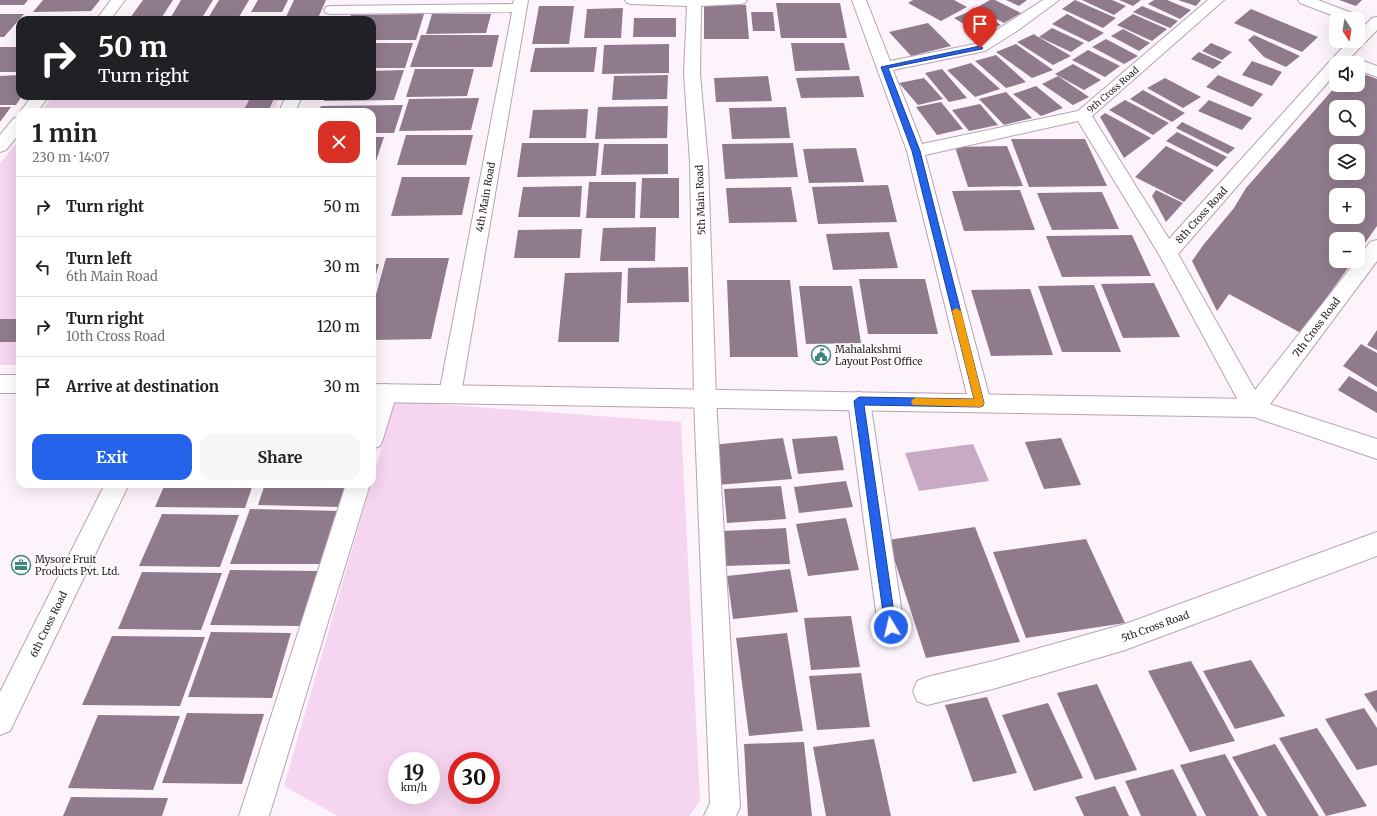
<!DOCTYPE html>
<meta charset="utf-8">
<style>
body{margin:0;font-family:Merriweather,serif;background:#f6f6f6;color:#222;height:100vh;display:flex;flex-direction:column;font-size:15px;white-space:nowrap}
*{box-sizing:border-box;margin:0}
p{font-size:13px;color:#767676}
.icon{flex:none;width:22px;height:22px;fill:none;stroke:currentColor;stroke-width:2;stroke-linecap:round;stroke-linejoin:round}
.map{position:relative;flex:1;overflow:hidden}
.side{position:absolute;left:16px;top:108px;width:360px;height:380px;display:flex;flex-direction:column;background:#fff;border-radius:12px;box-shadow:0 4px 16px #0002}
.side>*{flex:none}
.guide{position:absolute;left:16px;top:16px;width:360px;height:84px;border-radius:12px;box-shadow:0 4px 16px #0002;background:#202124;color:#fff;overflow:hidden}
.needle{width:26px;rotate:168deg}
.controls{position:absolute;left:1329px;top:12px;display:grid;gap:8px}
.controls a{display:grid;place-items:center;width:36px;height:36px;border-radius:8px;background:#fff;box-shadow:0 4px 16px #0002;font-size:20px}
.speed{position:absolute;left:388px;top:752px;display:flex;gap:8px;font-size:20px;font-weight:700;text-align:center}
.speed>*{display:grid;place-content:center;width:52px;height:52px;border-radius:50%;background:#fff;box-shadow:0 4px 16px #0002;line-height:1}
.speed small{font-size:10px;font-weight:400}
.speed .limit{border:6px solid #d22;background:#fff;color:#111}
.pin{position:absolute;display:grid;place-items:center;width:34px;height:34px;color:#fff;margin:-41px -17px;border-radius:50% 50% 50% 0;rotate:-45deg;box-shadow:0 0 4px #0007}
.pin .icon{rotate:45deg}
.me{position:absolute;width:44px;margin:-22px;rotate:351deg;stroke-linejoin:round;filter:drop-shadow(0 0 3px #0008)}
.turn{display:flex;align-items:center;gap:14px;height:84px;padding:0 16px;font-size:18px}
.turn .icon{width:52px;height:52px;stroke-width:2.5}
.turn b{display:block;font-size:28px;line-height:34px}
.round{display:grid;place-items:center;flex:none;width:42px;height:42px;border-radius:12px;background:#f6f6f6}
.overview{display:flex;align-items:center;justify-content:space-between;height:68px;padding:0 16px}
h1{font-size:24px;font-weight:700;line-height:30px}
.button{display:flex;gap:8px;margin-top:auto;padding:8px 16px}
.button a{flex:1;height:46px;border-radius:12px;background:#2563eb;color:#fff;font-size:16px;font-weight:700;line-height:46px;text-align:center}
.button a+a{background:#f6f6f6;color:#222}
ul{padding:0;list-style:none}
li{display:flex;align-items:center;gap:12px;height:60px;padding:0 16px;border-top:1px solid #e0e0e0}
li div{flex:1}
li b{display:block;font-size:15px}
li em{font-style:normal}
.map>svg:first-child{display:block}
.green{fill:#f5d5f0;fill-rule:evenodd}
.water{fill:#c9aac5}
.building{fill:#907b8d;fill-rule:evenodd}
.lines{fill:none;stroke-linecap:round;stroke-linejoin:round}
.street-casing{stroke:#b8a2b5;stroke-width:2}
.secondary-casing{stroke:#b8a2b5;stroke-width:2}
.street{fill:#fff;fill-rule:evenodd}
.secondary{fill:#fff;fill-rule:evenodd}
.route{fill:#2563eb;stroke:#184099}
.slow{fill:#f59e0b}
.labels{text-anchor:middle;stroke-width:3;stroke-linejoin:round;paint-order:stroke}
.far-street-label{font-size:9px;fill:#2c232b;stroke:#fff}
.street-label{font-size:10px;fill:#2c232b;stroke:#fff}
.poi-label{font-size:10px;fill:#2c232b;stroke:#fff;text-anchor:start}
</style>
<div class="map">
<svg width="1377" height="816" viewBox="0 0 1377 816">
<rect width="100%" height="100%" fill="#fcf3fb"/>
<!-- green -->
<path class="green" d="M53 96H280L273 112H41Z
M20 139V365H0V163Z
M395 401 681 422 700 801 689 816H338L284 786ZM397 761H431V795H397ZM457 761H491V795H457Z"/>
<!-- water -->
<path class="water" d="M973 444 989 481 919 491 905 453Z"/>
<!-- building -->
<path class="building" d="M0 0H28L24 5H0Z
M43 0H100L91 11 33 12Z
M143 0H173L162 17 130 18Z
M181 0H213L203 16 171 17Z
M219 0H249L239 17 208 18Z
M258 0H288L282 12H251Z
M294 0H326L319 16 286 17Z
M913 0H954L967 7 941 21 908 3Z
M990 0H995L1021 13 1004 23 976 8Z
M1006 0H1027L1019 6Z
M1075 0 1116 18 1103 28 1062 9Z
M1082 0H1112L1126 6 1114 15Z
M1119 0H1141L1133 6Z
M1154 0H1167L1191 10 1180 19 1148 4Z
M1178 0H1201L1196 6Z
M1339 0H1362L1356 6Z
M776 3H840L847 38H781Z
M704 5H746L749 39H704Z
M539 6H574L569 44H532Z
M1142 6 1178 21 1170 28 1133 12Z
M623 8 621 38H584L587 9Z
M975 9 1001 25 980 34 954 18Z
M1251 9 1318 37 1302 52 1234 23Z
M751 12H773L775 31H753Z
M0 14H24L4 37H0Z
M424 14 416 40H372V20H349L351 15Z
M432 14H491L486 33 426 34Z
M1067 14 1104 33 1089 42 1052 24Z
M1133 14 1167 29 1152 41 1117 25Z
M33 18H82L80 20H32Z
M634 18H676V37H633Z
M928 23 951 46 911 56 889 32Z
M1052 28 1084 43 1071 52 1039 37Z
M1123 29 1150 43 1139 51 1111 36Z
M1034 34 1035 35 1071 56 1053 65 1017 42Z
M421 35H499L492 67H410Z
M1254 35 1300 56 1286 67 1264 57 1248 40Z
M1106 39 1138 56 1124 64 1092 47Z
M372 43H413L405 68H372Z
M791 43H844L850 70 795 71Z
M1211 43 1232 52 1222 60 1202 51Z
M669 44V73L602 74 604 45Z
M1016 44 1053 70 1032 78 996 52Z
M0 47H20V72H0Z
M597 47 594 72H530L535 48Z
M1088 50 1120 66 1105 77 1072 60Z
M1199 52 1222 62 1213 69 1191 59Z
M996 55 1026 82 1006 88 975 61Z
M1252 61 1282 72 1272 86 1242 75Z
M971 63 1000 89 975 97 947 70Z
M1073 64 1101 80 1084 90 1055 74Z
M415 69H474L467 96 406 97Z
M942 69 967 98 949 102 925 73Z
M404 70 394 100 324 101 326 96H372V71Z
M1358 72 1377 79V226L1358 253V239H1336V261H1353L1301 333 1229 294 1217 311 1192 261 1204 244 1234 208 1246 188 1337 85H1358ZM1336 107H1358V129H1336ZM1336 151H1358V173H1336ZM1336 195H1358V217H1336Z
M20 75V96H22L16 105H0V76Z
M668 75 667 99 612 100 614 76Z
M1218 75 1263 94 1252 107 1206 87Z
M768 76 772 101 716 102 714 78Z
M859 76 864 97 801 98 796 78Z
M1058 76 1089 97 1073 105 1042 84Z
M924 78 943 99 918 105 899 83Z
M1165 78 1201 97 1183 108 1147 88Z
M1036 86 1063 108 1041 116 1013 94Z
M1143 90 1185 113 1172 122 1130 99Z
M1006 92 1032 118 1004 125 979 99Z
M251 96H275L268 112H243Z
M479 98 471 130 399 131 409 99Z
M1125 100 1169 123 1153 135 1109 110Z
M1209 100 1252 118 1242 130 1198 111Z
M941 102 963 129 937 135 916 107Z
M980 104 998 125 969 131 952 110Z
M403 105 394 133H372V112H318L321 106Z
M668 106 667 138 595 139 598 107Z
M0 107H11L0 122Z
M786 107 790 138 732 139 729 108Z
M588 109 586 138H529L533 110Z
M1105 113 1151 138 1124 158 1100 117Z
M1182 122 1235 148 1228 154 1176 128Z
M1177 132 1227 157 1217 167 1166 141Z
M406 135H473L466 165H397Z
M372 137H384L372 173Z
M1011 139H1085L1107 186 1029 187Z
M522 143H599L596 176 517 177Z
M793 143 798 177 725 179 722 144Z
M604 144H668V174L601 175Z
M1007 146 1023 186 968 187 955 147Z
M1166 146 1214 170 1184 202 1135 177Z
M856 148 864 182 809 183 803 149Z
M402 177H470L462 215 391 216Z
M642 178H679V218H640Z
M589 182H636L635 218H586Z
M888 185 897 222 818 224 812 187Z
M582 186 580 217H518L523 187Z
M791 187 797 222 729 223 726 188Z
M1020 190 1035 230 964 231 952 191Z
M1156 190 1183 203 1166 222 1152 196Z
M1102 192 1119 229 1052 230 1037 193Z
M656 227 655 261H600L603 228Z
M582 229 580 258H514L518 230Z
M889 232 898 268 833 270 826 234Z
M1132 235 1151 276 1062 277 1046 236Z
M386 258H449L431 339 372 340V309Z
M372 264H379L372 288Z
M688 267 689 302 627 303 628 268Z
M622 272 619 342H558L565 273Z
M859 279H925L938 334H868Z
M727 280H790L798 357H730Z
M1154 283 1180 337 1123 338 1101 284Z
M1094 285 1121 352H1062L1038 286Z
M799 286H852L861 343 806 344Z
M1030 289 1053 355 991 356 971 290Z
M0 319H20V342H0Z
M1377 330V350L1367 345Z
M1361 344 1377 353V387L1343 366Z
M1349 376 1377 392V413L1338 390Z
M837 436 844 470 798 474 792 439Z
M783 438 792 479 717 485 711 445Z
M1061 438 1081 485 1044 489 1025 442Z
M846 481 853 507 799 513 794 487Z
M165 484H253L245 508 155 507Z
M265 484H347L340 507 258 505Z
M781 486 786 519 727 523 724 489Z
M250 509 340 511 324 564H230Z
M162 514 239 515 220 567 139 566Z
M846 518 859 570 808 576 796 524Z
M975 527 1020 642 926 658 888 540Z
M786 528 790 564 724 566 722 531Z
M1086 539 1125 623 1026 638 993 552Z
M790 569 798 612 733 619 727 576Z
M230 570 318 571 301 626 210 625Z
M142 572 222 573 201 630 118 629Z
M851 616 860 667 811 670 804 618Z
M211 632 291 633 272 698 188 697Z
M787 633 803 731 749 736 736 638Z
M112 636 205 637 180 706 82 705Z
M1251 660 1285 716 1235 729 1203 671Z
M1191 661 1235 741 1190 752 1148 671Z
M861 673 870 727 817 730 809 676Z
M1097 684 1137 770 1095 780 1057 693Z
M1377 690V713L1364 694Z
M987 697 1017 773 973 782 945 705Z
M1048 703 1083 778 1034 791 1002 715Z
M1364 708 1377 728V765L1357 770 1325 719Z
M187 713 264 714 242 784 162 783Z
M98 715 180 716 153 790 68 788Z
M1317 728 1367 806 1326 816 1279 738Z
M874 739 891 816H826L813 747Z
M804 742 812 816H748L744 744Z
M1275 744 1319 816H1267L1232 757Z
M1225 754 1259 816H1206L1180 765Z
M1173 769 1197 816H1141L1125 781Z
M1115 786 1129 816H1084L1075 797Z
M71 797 168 798 162 816H63Z"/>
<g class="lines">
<defs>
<path id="street" d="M111 0H125L110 20H96Z
M514 0H528L461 394 458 400 450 403 442 400 439 394 512 12 331 14 326 13 324 10 326 7 331 6 513 4Z
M625 0H747L745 3 740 4 701 6 700 74 708 162 716 399 740 807 736 816H704L710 803 694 399 690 162 684 74 687 6 632 4 627 3Z
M852 0H866L890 61 975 44 1043 0H1059L1017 31 985 51 893 70 922 144 1078 111 1208 0H1224L1092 116 1169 239 1331 60 1349 41H1358V32L1372 18 1377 17V30L1345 63H1336V73L1178 254 1255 390 1356 261H1358V258L1370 242 1377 240V261L1262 415 1254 417 1246 415 1160 256 1078 121 925 155 991 403 988 409 980 412 972 409 969 403 907 151Z
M1298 0H1318L1360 16 1362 19 1358 23V19H1342L1300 3Z
M1358 59 1377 66V77L1358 70V63H1351L1353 61Z
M32 96H49L37 112H20Z
M286 96H302L295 112H279Z
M20 117V133L6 150 0 152V135L14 118Z
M386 384 394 387 397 393 383 439 380 446 372 449V403L378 387Z
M859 392 867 395 870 401 904 627 900 636 891 640 882 636 878 627 848 401 851 395Z
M105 484H129L10 731 0 735V692Z
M346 484H370L269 816H239Z
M1377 532V556L1125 650 993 689 927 705 917 701 913 691 917 681 927 677 993 661 1125 624Z"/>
<path id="secondary" d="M0 375H20V393H0Z
M372 384 1254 399 1377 439V459L1254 417 372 402Z"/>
</defs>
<!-- street casing -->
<use href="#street" class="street-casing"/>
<!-- secondary casing -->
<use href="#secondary" class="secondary-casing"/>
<!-- street -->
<use href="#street" class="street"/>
<!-- secondary -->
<use href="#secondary" class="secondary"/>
</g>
<!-- route -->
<path class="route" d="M980 46 983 48 982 49 888 68 920 151 984 403 983 406 980 407 864 405 896 627 895 631 891 632 887 631 885 627 854 401 859 397 974 399 912 151 881 67Z"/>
<!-- slow -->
<path class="slow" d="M956 308 961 311 984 403 983 406 980 407 913 405 911 402 913 399 916 398 974 399 952 311Z"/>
<!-- icons -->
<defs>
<symbol id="civic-ring" viewBox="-11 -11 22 22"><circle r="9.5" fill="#fff" stroke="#408680" stroke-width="1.5"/><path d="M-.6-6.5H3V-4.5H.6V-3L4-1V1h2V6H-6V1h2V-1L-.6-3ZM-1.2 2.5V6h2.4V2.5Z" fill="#408680"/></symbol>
<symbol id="office-ring" viewBox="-11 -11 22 22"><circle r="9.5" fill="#fff" stroke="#408680" stroke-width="1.5"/><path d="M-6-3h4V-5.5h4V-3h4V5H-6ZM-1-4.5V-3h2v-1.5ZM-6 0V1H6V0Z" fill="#408680"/></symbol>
</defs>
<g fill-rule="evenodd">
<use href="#civic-ring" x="810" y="344" width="22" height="22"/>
<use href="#office-ring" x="10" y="554" width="22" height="22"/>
</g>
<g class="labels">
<!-- far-street labels -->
<g class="far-street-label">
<text transform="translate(1113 90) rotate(-41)" y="3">9th Cross Road</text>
</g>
<!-- street labels -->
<g class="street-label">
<text transform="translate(485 197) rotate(-80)" y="4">4th Main Road</text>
<text transform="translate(700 200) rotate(-92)" y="4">5th Main Road</text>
<text transform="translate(1201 215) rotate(-48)" y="4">8th Cross Road</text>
<text transform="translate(1316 327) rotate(-53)" y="4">7th Cross Road</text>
<text transform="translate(48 624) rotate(-64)" y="4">6th Cross Road</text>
<text transform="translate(1155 626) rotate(-20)" y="4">5th Cross Road</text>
</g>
<!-- poi labels -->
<g class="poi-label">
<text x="835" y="353">Mahalakshmi<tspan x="835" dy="12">Layout Post Office</tspan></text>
<text x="35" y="563">Mysore Fruit<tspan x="35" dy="12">Products Pvt. Ltd.</tspan></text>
</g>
</g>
</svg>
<div class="controls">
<a><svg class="needle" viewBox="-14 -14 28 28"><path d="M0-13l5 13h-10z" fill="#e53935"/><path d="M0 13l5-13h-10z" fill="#767676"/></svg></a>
<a><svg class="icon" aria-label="sound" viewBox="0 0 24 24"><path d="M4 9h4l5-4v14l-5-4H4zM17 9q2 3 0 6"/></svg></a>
<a><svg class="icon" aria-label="search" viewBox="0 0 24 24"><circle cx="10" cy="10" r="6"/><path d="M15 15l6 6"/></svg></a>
<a><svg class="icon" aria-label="layers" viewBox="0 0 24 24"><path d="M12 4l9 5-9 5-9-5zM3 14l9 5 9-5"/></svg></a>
<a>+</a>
<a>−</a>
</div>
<div class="speed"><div>19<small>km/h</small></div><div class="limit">30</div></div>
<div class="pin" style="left:980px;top:48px;background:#d93025"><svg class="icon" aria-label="arrive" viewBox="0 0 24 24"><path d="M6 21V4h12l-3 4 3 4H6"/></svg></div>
<svg class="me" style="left:891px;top:627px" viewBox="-20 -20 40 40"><circle r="17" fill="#2563eb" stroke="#fff" stroke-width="3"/><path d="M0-11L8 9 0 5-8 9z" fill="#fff"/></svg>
<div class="guide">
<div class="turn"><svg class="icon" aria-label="right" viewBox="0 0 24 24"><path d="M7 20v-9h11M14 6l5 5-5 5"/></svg><div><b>50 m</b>Turn right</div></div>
</div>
<section class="side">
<div class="overview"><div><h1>1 min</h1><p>230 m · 14:07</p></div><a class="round" style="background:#d93025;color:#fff"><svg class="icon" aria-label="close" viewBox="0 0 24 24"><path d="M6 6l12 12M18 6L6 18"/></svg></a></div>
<ul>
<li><svg class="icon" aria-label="right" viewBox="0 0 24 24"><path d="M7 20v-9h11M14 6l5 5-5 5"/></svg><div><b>Turn right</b></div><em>50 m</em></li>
<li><svg class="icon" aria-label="left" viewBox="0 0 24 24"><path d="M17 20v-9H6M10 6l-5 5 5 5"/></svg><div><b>Turn left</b><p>6th Main Road</p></div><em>30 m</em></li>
<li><svg class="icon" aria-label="right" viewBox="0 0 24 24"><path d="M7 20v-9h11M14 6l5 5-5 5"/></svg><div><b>Turn right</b><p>10th Cross Road</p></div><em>120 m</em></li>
<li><svg class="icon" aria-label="arrive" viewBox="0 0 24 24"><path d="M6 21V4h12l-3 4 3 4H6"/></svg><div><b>Arrive at destination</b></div><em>30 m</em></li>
</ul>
<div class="button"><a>Exit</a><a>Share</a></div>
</section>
</div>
